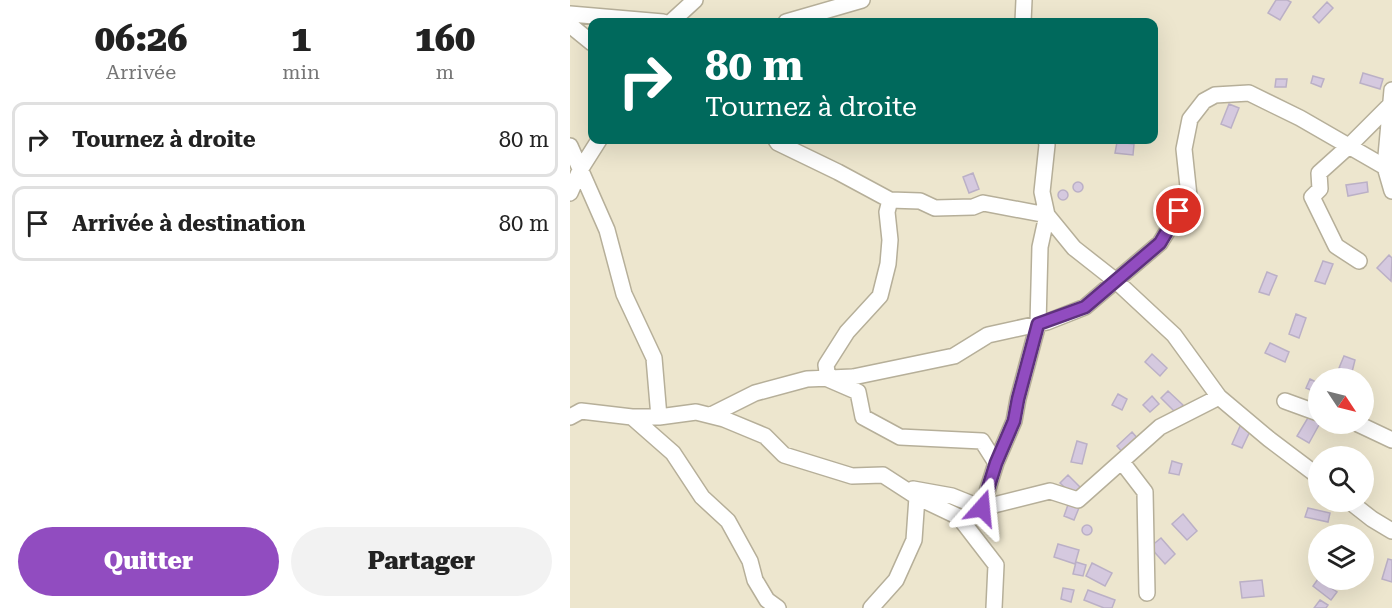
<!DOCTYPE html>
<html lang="fr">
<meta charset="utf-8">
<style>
body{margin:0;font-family:"Roboto Serif",serif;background:#f2f2f2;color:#222;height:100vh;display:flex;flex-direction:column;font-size:22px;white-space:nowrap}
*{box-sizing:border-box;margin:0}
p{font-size:20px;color:#767676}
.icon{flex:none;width:33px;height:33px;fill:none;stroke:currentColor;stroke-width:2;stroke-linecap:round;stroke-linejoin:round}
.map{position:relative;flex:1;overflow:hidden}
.drawer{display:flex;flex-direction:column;background:#fff;width:570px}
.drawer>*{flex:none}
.hud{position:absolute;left:18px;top:18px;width:570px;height:126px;border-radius:12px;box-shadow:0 6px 24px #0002;background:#00695c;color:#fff;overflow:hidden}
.needle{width:39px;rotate:125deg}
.tools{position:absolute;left:738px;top:368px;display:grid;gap:12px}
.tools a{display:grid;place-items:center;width:66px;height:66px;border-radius:50%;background:#fff;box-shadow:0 6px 24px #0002;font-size:30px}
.pin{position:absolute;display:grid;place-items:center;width:51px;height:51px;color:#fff;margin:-26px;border:3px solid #fff;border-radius:50%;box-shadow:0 2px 6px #0007}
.me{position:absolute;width:66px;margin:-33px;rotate:18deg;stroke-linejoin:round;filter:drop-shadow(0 0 4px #0008)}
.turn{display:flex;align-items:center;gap:21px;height:126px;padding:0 18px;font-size:27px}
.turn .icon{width:78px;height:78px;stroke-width:2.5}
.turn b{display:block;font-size:42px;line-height:51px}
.eta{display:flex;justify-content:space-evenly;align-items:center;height:102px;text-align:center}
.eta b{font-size:36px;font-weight:800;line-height:42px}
.button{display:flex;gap:12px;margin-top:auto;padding:12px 18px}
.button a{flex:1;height:69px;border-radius:36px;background:#914cc0;color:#fff;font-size:24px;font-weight:800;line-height:69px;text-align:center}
.button a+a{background:#f2f2f2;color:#222}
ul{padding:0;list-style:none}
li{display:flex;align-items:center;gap:18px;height:75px;margin:0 12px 9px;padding:0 6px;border:3px solid #e0e0e0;border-radius:12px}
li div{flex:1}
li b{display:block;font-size:22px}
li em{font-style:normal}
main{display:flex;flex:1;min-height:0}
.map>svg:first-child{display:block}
.building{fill:#d5c9df;stroke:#bbb0c6;stroke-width:1.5}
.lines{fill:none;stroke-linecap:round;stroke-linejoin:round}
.street-casing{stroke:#b6af99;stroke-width:18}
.street{stroke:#fff;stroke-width:15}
.route-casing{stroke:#5e317d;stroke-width:15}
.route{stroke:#914cc0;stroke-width:10}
</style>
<main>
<section class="drawer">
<div class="eta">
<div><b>06:26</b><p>Arrivée</p></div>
<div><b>1</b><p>min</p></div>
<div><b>160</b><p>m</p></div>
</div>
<ul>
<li><svg class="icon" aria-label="right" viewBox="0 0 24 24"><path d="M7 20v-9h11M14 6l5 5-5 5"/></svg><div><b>Tournez à droite</b></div><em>80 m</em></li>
<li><svg class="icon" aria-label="arrive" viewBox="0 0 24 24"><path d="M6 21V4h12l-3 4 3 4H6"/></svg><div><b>Arrivée à destination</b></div><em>80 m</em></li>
</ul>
<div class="button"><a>Quitter</a><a>Partager</a></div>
</section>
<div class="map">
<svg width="822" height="608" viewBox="0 0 822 608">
<rect width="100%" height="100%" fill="#ede6ce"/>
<!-- building -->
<path class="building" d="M706 0H717L721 2 710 20 698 13Z
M757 2 763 8 749 23 743 17Z
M793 73 813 79 810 89 790 83Z
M743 76 754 79 751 87 741 83Z
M706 79H717L716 87H705Z
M659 104 669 108 661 128 651 124Z
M547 142 564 144 563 155 545 153Z
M403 173 409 189 399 193 393 177Z
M503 187a5 5 0 1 1 10 0a5 5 0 1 1-10 0Z
M797 182 798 192 778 196 776 185Z
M488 195a5 5 0 1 1 10 0a5 5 0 1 1-10 0Z
M819 255 822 258 821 281 807 268Z
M753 261 763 264 755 284 745 281Z
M697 272 707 276 699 295 689 292Z
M726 314 736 318 729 338 719 334Z
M700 343 719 352 715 362 695 353Z
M582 354 597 368 590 376 575 362Z
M774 356 785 360 782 372 769 368Z
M740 379 748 383V393L736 388Z
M598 391 613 405 606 413 591 398Z
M548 394 557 399 552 410 542 405Z
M582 396 589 404 580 412 573 405Z
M739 416 750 423 739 443 727 436Z
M671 424 681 429 672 448 662 444Z
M562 432 569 440 554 454 547 446Z
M507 441 517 444 512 464 501 462Z
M602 461 612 464 609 475 599 473Z
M498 475 513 490 506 498 490 483Z
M500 499 511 503 504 520 494 516Z
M738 508 760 513 758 522 735 517Z
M613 514 627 531 617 540 602 524Z
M512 530a5 5 0 1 1 10 0a5 5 0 1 1-10 0Z
M591 538 605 554 595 564 580 547Z
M488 544 509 550 505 564 484 557Z
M818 559 822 560V582L812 579Z
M506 562 516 565 513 576 503 574Z
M522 563 542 573 535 586 516 576Z
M748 579 767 592 761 600 743 586Z
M692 580 694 596 672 598 670 582Z
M493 588 504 590 501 602 491 599Z
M518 590 545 600 542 608H534L514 600Z
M750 600 758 605 756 608H744Z"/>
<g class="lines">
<defs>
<path id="street" d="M0 14 93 22
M101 22 125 0
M216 22 292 0
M453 22 454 0
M0 25 22 43
M822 90 815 167 822 191
M206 140 208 143 268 172 320 200
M476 140 477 145 472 192 477 215 504 248 546 281 604 335 649 397 699 439 748 476
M0 146 37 230 54 294 84 358 89 417
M0 193 10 170 29 140
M789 261 766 246 742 197 750 189 749 173 779 146 821 104
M715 401 748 413
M141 415 185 393 237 379 283 377 384 356 418 335 477 322 515 307 590 243 619 196 614 149 620 119 634 101 645 95 679 93 730 118 815 167
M0 417 11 411 62 417H89L126 412 154 419 195 436 214 455 282 476 313 475 347 497 389 517 426 565 424 608
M62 417 103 453 132 497 158 521 180 561 185 580 197 600 208 608
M786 423 822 440
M552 462 575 492 577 593
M426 463 444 421 448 399 468 324 470 247 477 215 413 203 403 207 365 208 350 201 320 200 317 212 320 240 318 264 310 296 277 332 256 365 258 379 288 392 293 417 330 437 412 441 426 463 412 508 480 491 508 500 590 427 649 397
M343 489 382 496 412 508
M779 501 802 519 822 531
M301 608 326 580 344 540 347 497"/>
</defs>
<!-- street casing -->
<use href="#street" class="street-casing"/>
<!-- street -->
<use href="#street" class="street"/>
</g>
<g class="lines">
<defs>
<path id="route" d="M412 508 426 463 444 421 448 399 468 324 515 307 590 243 609 211"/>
</defs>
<!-- route casing -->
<use href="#route" class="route-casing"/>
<!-- route -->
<use href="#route" class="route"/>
</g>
</svg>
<div class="tools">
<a><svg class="needle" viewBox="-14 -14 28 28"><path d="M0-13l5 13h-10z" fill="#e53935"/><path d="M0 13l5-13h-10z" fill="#767676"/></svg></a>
<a><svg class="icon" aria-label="search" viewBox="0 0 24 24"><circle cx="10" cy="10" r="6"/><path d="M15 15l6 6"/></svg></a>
<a><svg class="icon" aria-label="layers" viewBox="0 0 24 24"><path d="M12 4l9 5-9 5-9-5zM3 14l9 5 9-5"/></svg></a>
</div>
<div class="pin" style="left:609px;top:211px;background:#d93025"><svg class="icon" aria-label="arrive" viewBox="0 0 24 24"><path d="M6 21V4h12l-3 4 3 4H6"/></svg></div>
<svg class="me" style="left:412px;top:508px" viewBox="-20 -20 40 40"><path d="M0-17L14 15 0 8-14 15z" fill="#914cc0" stroke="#fff" stroke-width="4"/></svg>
<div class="hud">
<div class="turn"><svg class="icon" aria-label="right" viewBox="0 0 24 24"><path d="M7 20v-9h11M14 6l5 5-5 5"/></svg><div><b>80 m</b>Tournez à droite</div></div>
</div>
</div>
</main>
